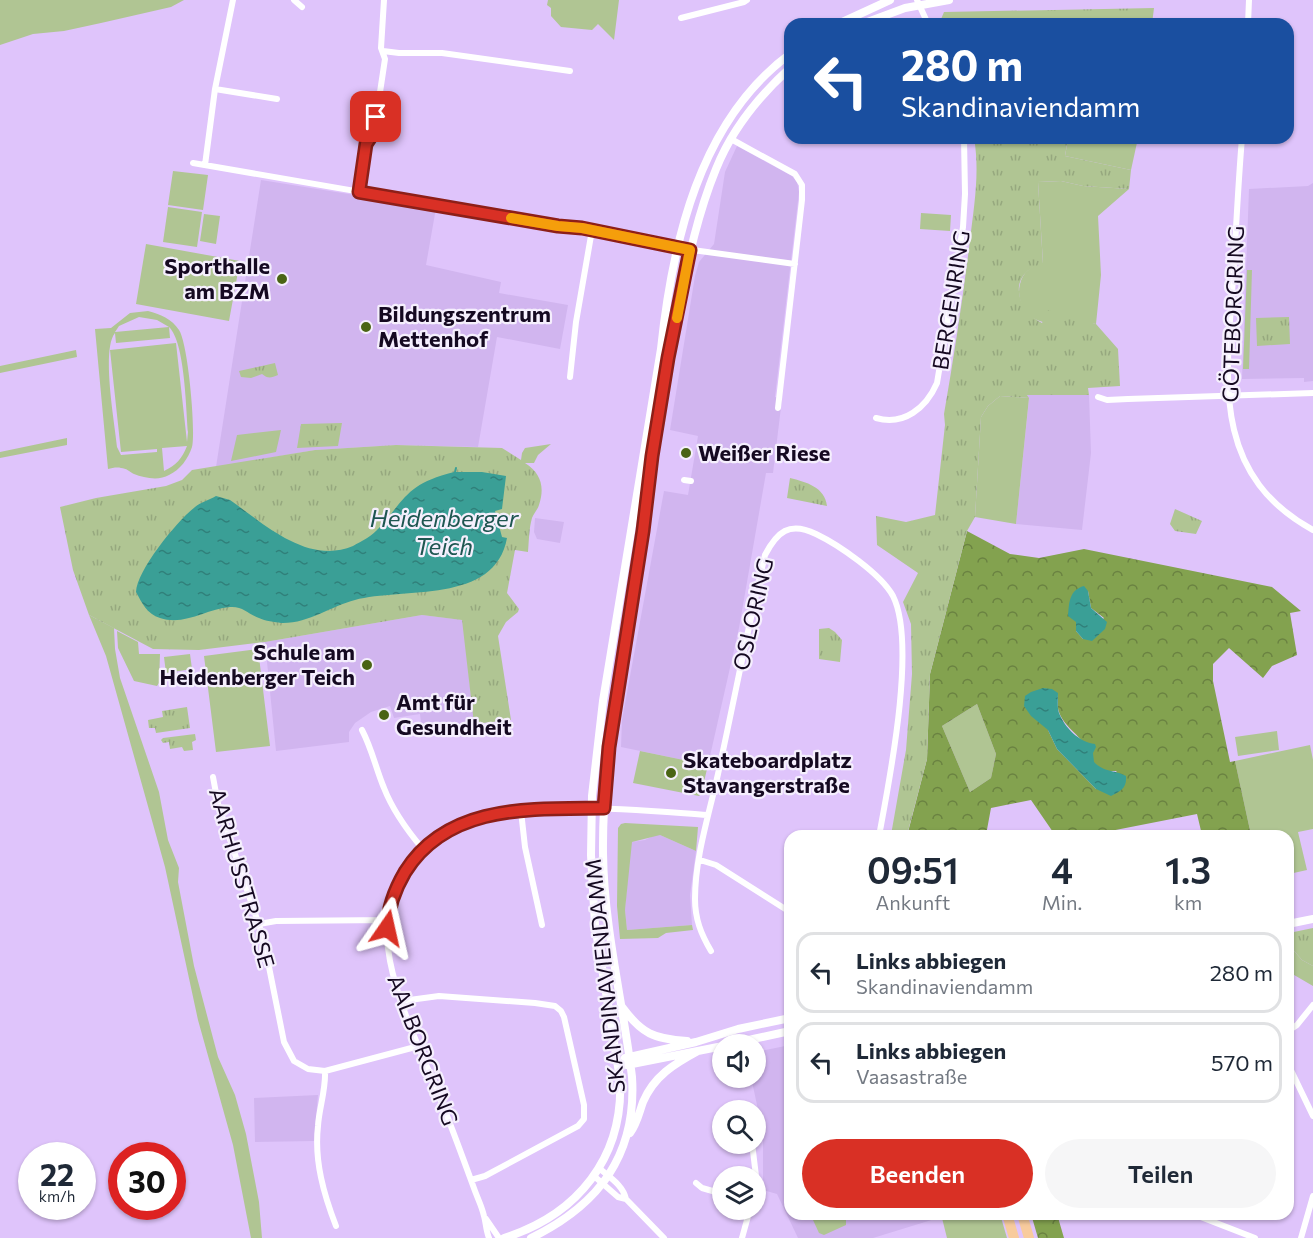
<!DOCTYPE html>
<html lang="de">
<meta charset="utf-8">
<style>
body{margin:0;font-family:Commissioner,sans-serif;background:#f6f6f7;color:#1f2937;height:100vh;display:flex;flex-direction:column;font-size:22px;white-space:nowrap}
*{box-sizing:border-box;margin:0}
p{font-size:20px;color:#747a83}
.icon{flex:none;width:33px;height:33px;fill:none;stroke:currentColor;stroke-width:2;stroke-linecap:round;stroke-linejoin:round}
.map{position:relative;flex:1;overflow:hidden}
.panel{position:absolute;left:784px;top:830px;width:510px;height:390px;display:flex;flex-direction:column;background:#fff;border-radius:18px;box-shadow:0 2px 4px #0004}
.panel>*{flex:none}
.hud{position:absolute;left:784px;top:18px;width:510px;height:126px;border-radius:18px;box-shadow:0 2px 4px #0004;background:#1a4fa0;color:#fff;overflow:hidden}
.tools{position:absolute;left:712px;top:1034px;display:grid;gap:12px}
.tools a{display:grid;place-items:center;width:54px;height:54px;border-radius:50%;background:#fff;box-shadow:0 2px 4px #0004;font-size:30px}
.speed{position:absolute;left:18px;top:1142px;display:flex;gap:12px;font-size:30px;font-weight:700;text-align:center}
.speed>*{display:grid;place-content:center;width:78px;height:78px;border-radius:50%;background:#fff;box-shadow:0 2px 4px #0004;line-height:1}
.speed small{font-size:15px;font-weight:400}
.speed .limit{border:9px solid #d22;background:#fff;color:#111}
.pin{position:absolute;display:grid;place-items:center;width:51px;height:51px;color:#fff;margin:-26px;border-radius:12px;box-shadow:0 3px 9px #0006}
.me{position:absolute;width:66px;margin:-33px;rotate:11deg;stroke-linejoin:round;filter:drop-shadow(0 0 4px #0008)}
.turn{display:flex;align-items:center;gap:21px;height:126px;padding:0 18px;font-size:27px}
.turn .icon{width:78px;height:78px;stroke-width:2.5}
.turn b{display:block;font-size:42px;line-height:51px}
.eta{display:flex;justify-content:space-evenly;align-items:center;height:102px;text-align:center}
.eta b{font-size:36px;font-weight:600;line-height:42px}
.cta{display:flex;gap:12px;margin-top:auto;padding:12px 18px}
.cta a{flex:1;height:69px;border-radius:36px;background:#d93025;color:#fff;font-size:24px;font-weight:600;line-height:69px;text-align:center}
.cta a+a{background:#f6f6f7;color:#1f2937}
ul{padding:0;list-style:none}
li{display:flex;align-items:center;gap:18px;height:81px;margin:0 12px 9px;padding:0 6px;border:3px solid #e0e1e3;border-radius:18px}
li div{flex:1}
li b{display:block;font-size:22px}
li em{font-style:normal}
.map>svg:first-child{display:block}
.built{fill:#d1b5ef}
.green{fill:#b0c593;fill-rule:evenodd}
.forest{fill:url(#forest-crowns);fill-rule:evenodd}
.park{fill:url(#park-tufts)}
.water{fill:url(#water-ripples)}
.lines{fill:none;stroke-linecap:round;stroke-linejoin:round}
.stream{stroke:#3a9f96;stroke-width:2}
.street{stroke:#fff;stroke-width:6}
.secondary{stroke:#fff;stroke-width:8}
.highway{stroke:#f8cb9d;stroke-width:10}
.route-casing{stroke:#8d1f18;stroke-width:15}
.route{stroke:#d93025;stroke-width:10}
.slow{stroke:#f59e0b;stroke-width:10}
.poi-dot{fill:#4a6414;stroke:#f5effd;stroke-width:2}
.labels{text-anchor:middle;stroke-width:4.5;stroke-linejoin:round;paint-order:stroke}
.poi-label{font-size:22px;font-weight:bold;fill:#150921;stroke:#f5effd;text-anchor:start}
.street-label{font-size:22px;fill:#150921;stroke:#f5effd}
.water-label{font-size:24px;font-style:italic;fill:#1e5651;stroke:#f5effd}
</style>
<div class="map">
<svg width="1313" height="1238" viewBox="0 0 1313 1238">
<defs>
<pattern id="forest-crowns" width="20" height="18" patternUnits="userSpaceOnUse" patternTransform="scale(1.5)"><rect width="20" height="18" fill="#83a24f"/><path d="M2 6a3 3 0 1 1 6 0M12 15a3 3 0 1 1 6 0" fill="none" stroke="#6a8241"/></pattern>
<pattern id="park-tufts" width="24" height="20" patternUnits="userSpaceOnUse" patternTransform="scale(1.5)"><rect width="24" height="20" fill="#b0c593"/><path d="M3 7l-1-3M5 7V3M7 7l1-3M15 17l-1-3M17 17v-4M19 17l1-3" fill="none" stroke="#96a87e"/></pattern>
<pattern id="water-ripples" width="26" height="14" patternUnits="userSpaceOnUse" patternTransform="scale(1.5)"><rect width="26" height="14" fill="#3a9f96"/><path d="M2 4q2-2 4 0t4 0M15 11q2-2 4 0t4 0" fill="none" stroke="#30807a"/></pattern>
</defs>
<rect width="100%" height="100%" fill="#dfc4fb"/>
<!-- built -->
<path class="built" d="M737 146 792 176 797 182 799 192 775 397 782 399 773 473H766L739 628 708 765 621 747 622 720 664 491 688 495 698 436 670 430 695 276 699 262 714 244 725 172Z
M261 180 436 208 426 265 501 282 499 293 568 305 560 349 497 337 478 447 396 445 315 450 216 467Z
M1313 183V381L1304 382V378L1242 379 1249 189 1308 186Z
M1027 395H1089L1091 453 1082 530 1016 524 1029 399Z
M535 518 564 522 560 543 537 539 534 532Z
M422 615 463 620 474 724 422 731 420 714 394 718 390 706 371 712 355 723 349 732V742L276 751 265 642Z
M655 835H660L696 851 690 895 692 925 627 930 625 910 630 845 632 842 645 840Z
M790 1045V1214H937L938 1218 873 1238H798L777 1194 763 1190V1133L751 1077H756V1052Z
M318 1095 314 1141 255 1142 254 1098Z"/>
<!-- green -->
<path class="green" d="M0 0H184L171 7 101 23 64 31 33 34 0 45Z
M548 0H619L614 40 598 24 592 30 561 27 551 16V8L547 5Z
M1066 138H1138L1131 170 1065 156 1068 139Z
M173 171 208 175 203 210 168 205Z
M1061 181 1083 186 1129 189 1098 216 1101 275 1096 324C1071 319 1037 333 1023 307 1019 299 1018 292 1020 284 1023 272 1031 266 1043 263L1038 182Z
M168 207 202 212 197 247 163 242Z
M921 213 951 215 950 231 920 229Z
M204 214 220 216 216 244 200 241Z
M146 244 240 261 229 321 136 304Z
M1247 270H1252L1249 369H1243Z
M148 311C160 314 172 319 179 330 188 343 196 432 192 447 188 459 180 470 169 475 159 481 144 478 134 474 130 472 126 468 121 468 117 467 112 468 108 469L95 329 111 328 130 313ZM139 317 157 320 169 327 115 332 119 326ZM169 327C185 342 186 409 188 432L187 442 176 343 110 350 121 452 157 449V452L121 455 117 447C115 424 101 350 115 333L116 343 170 338ZM187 446C182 459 176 465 164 471L162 448Z
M76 350 77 357 0 373V366Z
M1000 396 1029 398 1016 524 975 517 981 417 988 406Z
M281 430 276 452 231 461 237 435Z
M67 438V445L0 458V452Z
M89 615 114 628 115 649 120 678 159 792 168 840 179 868 178 882 194 966 218 1057 235 1095 246 1134 259 1202 262 1238H251L233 1145 198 1020 165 867 106 656Z
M117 631 138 642 139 654H160L159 683 157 686 134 681 118 648Z
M258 649 270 746 216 752 204 656Z
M190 654 192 669 166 673 164 657Z
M977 704 996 754 991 778 970 792 942 726Z
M1277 731 1279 750 1238 756 1235 737Z
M1310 745 1313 760V829L1298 832 1307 870 1289 874 1288 836 1251 835 1235 761Z
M640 751 708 765 701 794 699 796 633 783Z
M625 823 698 827 696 851 660 835 632 842 625 910 627 930 692 925 693 930 666 933 658 938 620 939 617 906 618 828 621 824Z
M1288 944 1302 960 1313 966V986L1289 972Z
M821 1214H846V1225L824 1235 819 1233 813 1220 814 1217Z
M941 1214H1000L1007 1238H947Z"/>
<!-- forest -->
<path class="forest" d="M967 531 1010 554 1039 558 1084 549 1272 587 1301 611 1290 613 1297 655 1272 666 1263 678 1229 648 1213 664V681L1230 762 1235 761 1251 835H1202L1197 814 1090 835H1055L1031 800 991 808 986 835 907 836 927 759 930 674ZM1088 591 1091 608 1104 618 1083 639 1076 631V622ZM1058 693C1058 699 1057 707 1059 712 1066 732 1092 741 1093 762L1103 771H1117L1096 789 1057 749 1048 730ZM977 704 996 754 991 778 970 792 942 726Z
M1031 1214H1057L1064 1238H1038Z"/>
<!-- park -->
<path class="park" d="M1154 8 1152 24H939L944 12Z
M974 138H1068L1065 156 1131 170 1129 189 1083 186 1061 181 1038 182 1043 264C1008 272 1014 309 1042 323L1048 310 1096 324 1118 349 1120 386 1088 388 1089 395H1027L1029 398 1000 396 988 406 981 417 975 517 967 531 930 674 927 759 907 835H891L906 750 912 674 911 624 903 602 918 573 877 545 876 516 906 522 935 515 945 425 944 414C954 356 963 298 970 240 974 206 980 172 974 138Z
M1289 317 1290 344 1257 346 1256 318Z
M275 363 278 375C271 378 268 379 262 374L251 378 241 377 239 371Z
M342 423 338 446 297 448 301 424Z
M551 444 538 455 534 463H525C541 473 545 487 539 505 538 509 534 513 532 518 529 528 529 541 528 552L515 550 507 593 519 609 518 612 506 622 498 636 511 720 474 724 462 620 422 615 265 642 199 650 153 649 89 615 73 570 60 507 96 498 166 486 182 480 192 470 315 450 396 445 502 448 521 460 522 453 525 448Z
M790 478C806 482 825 487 827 506L787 498Z
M1175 509 1202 521 1196 534 1175 531 1170 524Z
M829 628 835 632 842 640 840 662 819 659V629Z
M187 707 190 728 156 733 155 728H149L148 720 163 717 162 711Z
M195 734 196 740 192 742 193 750 184 751 182 747 170 749 169 742 163 743 161 740 163 738Z
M1313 928V966L1302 960 1288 944 1289 933Z"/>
<!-- water -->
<path class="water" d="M454 472H482L506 476 502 509 495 511 502 537 507 538C495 605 402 587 355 600 331 606 308 624 281 623 275 622 265 621 259 618 248 614 243 606 230 607 206 609 185 626 160 618 147 614 142 603 136 592 137 570 177 521 195 507 201 502 209 500 216 496L230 500C264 524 308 565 353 546 362 541 372 536 379 528 408 495 408 484 454 472Z
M1084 586 1088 591 1091 608 1107 622 1105 629 1092 641 1083 639 1076 631V622L1068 616C1069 603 1069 590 1084 586Z
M1043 688 1052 689 1058 693C1058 699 1057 707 1059 713 1065 728 1079 742 1095 744L1096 747 1093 753 1094 762C1105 773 1113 769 1126 776 1127 788 1121 791 1111 796L1096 789 1057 749 1048 730 1031 716 1024 706 1025 696 1031 692Z"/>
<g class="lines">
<!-- stream -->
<path class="stream" d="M455 472 456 468"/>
<!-- street -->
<path class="street" d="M294 0 302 7
M917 0 928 24
M681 18 744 2 747 0
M1248 24 1249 0
M383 51 399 53H442L570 71
M215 89 277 99
M1242 138C1238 185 1236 232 1233 279 1226 379 1211 474 1313 530
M731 139 795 174 802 185V200L778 408
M193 163 558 226 582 228 678 248 795 264
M205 165 215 89 233 0
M359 192 366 144 374 132 385 59 381 48 384 0
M570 377 576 322 592 230
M1098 397 1107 400 1128 399 1313 393
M876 418C904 426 926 408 937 383L963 227 965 194 964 138
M684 480 691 481
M362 730C372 749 376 769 384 788 393 811 406 829 422 848
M213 777 218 804 263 937 284 1042 294 1061 308 1069 325 1071 419 1046
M521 811 525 847 542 925
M700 860 716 865 790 912
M259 924 276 921 387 920
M711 951C701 934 695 919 695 899 695 857 709 815 718 774 734 701 748 627 765 555 777 532 789 521 816 534 839 545 881 574 893 596 917 644 889 782 879 836
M402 1001 439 996 535 1003 555 1006 561 1011 564 1017 584 1105V1119L578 1126 485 1176 471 1180
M1288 1031 1297 1025 1313 1005
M1288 1064 1313 1116
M325 1071C326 1090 319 1108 318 1126 314 1161 324 1195 336 1226
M752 1143 756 1176
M599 1168C609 1177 623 1185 626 1199L664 1238
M594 1176 618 1197 626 1199
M696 1183 702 1188 723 1194
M1193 1214 1255 1238
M486 1219 499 1238
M489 1238C486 1231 486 1223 484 1216 482 1207 478 1199 475 1191 463 1158 451 1125 438 1093 421 1051 399 1007 390 961 384 931 387 901 404 874 415 856 428 840 448 830 511 796 636 810 707 815
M742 1238 750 1209
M1301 1238 1313 1196"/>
<!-- secondary -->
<path class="secondary" d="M838 24 890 0
M862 24 905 8 949 0
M1288 924 1313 919
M622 1007C642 1034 654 1039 687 1041
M730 1044 790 1031
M625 1058 696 1042 738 1029 790 1018
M627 1065 723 1046
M630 1133C637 1124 639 1113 643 1102 654 1076 674 1064 698 1051
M504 1238C577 1215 624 1158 620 1079L595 925 591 855 592 796 603 701 661 349C672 244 699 121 790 54
M531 1238C599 1205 637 1155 632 1077 623 1002 604 929 603 853 602 747 626 644 642 539 645 520 646 501 648 482 656 423 667 364 679 306 688 259 698 213 716 169 732 129 759 96 790 68"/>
<!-- highway -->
<path class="highway" d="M1007 1214 1014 1238
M1022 1214 1029 1238"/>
</g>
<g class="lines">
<defs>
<path id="route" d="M376 117 374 132 366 144 359 192 558 226 582 228 690 250 668 358 652 456 643 531 609 747 604 808C533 809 448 803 405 872 395 889 388 908 387 928"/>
</defs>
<!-- route casing -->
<use href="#route" class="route-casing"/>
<!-- route -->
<use href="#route" class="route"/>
<!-- slow -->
<path class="slow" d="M511 218 558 226 582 228 690 250 677 318"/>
</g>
<!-- markers -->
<g class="poi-dot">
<circle cx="282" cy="279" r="6"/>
<circle cx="366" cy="327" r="6"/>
<circle cx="686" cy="453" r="6"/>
<circle cx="367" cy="665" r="6"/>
<circle cx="384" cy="715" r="6"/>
<circle cx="671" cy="773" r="6"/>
</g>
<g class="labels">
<!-- poi labels -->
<g class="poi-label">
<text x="270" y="274" text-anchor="end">Sporthalle<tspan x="270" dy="25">am BZM</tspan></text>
<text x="378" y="322">Bildungszentrum<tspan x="378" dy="25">Mettenhof</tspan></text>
<text x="698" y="461">Weißer Riese</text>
<text x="355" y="660" text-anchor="end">Schule am<tspan x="355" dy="25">Heidenberger Teich</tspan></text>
<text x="396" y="710">Amt für<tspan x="396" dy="25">Gesundheit</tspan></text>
<text x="683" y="768">Skateboardplatz<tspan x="683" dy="25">Stavangerstraße</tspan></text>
</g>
<!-- street labels -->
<g class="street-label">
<text transform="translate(951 300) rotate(-81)" y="8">BERGENRING</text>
<text transform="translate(1233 314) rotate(-88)" y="8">GÖTEBORGRING</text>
<text transform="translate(753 614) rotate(-77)" y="8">OSLORING</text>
<text transform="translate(242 878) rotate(74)" y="8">AARHUSSTRASSE</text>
<text transform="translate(605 976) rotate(-96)" y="8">SKANDINAVIENDAMM</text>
<text transform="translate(423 1050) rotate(69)" y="8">AALBORGRING</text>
</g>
<!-- water labels -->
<g class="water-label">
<text x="444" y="527">Heidenberger<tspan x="444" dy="28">Teich</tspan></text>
</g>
</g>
</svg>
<div class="tools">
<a><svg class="icon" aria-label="sound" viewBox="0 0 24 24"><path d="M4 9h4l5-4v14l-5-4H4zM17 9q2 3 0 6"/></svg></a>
<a><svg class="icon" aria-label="search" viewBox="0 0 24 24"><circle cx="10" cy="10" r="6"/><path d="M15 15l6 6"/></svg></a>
<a><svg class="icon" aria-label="layers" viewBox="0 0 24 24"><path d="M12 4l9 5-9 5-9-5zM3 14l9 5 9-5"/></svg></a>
</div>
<div class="speed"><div>22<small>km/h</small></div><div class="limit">30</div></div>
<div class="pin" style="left:376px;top:117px;background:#d93025"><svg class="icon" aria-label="arrive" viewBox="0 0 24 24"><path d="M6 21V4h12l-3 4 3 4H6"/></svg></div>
<svg class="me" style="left:387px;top:928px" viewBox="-20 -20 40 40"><path d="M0-17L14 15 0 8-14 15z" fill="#d93025" stroke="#fff" stroke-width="4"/></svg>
<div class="hud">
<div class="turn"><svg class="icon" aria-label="left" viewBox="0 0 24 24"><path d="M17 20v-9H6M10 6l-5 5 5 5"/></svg><div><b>280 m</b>Skandinaviendamm</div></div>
</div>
<section class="panel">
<div class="eta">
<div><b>09:51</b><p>Ankunft</p></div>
<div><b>4</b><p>Min.</p></div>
<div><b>1.3</b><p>km</p></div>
</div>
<ul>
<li><svg class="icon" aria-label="left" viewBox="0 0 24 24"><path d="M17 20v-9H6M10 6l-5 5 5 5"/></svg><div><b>Links abbiegen</b><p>Skandinaviendamm</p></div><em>280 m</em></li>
<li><svg class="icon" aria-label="left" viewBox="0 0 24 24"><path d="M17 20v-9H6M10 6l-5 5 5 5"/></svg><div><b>Links abbiegen</b><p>Vaasastraße</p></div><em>570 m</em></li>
</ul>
<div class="cta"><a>Beenden</a><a>Teilen</a></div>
</section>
</div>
